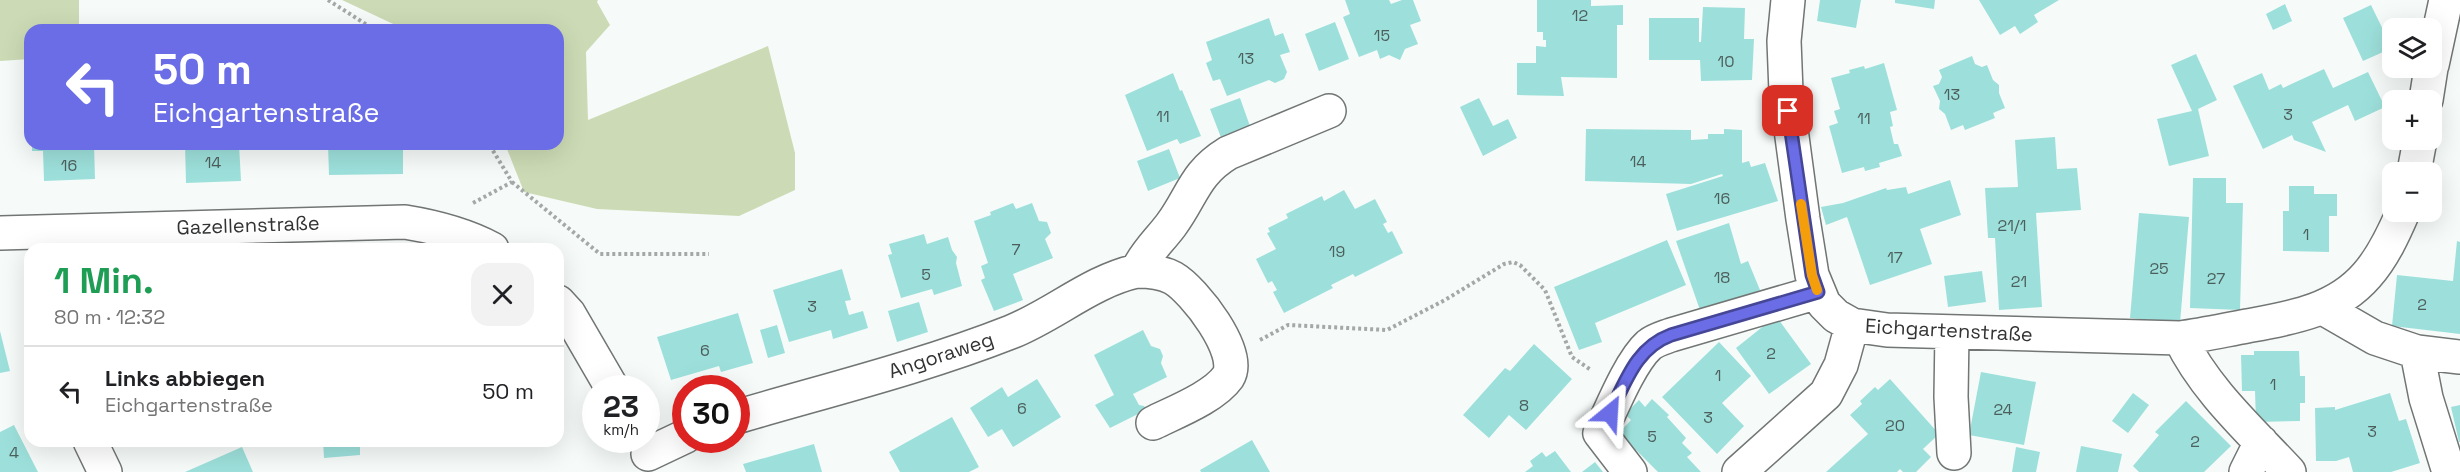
<!DOCTYPE html>
<html lang="de">
<meta charset="utf-8">
<style>
body{margin:0;font-family:"Space Grotesk",sans-serif;background:#f2f2f2;color:#202124;height:100vh;display:flex;flex-direction:column;font-size:22px;white-space:nowrap}
*{box-sizing:border-box;margin:0}
p{font-size:20px;color:#757577}
.icon{flex:none;width:33px;height:33px;fill:none;stroke:currentColor;stroke-width:2;stroke-linecap:round;stroke-linejoin:round}
.map{position:relative;flex:1;overflow:hidden}
.side{position:absolute;left:24px;top:243px;width:540px;height:204px;display:flex;flex-direction:column;background:#fff;border-radius:18px;box-shadow:0 6px 24px #0002}
.side>*{flex:none}
.top-card{position:absolute;left:24px;top:24px;width:540px;height:126px;border-radius:18px;box-shadow:0 6px 24px #0002;background:#6a6de6;color:#fff;overflow:hidden}
.fabs{position:absolute;left:2382px;top:18px;display:grid;gap:12px}
.fabs a{display:grid;place-items:center;width:60px;height:60px;border-radius:12px;background:#fff;box-shadow:0 6px 24px #0002;font-size:30px}
.speed{position:absolute;left:582px;top:375px;display:flex;gap:12px;font-size:30px;font-weight:700;text-align:center}
.speed>*{display:grid;place-content:center;width:78px;height:78px;border-radius:50%;background:#fff;box-shadow:0 6px 24px #0002;line-height:1}
.speed small{font-size:15px;font-weight:400}
.speed .limit{border:9px solid #d22;background:#fff;color:#111}
.pin{position:absolute;display:grid;place-items:center;width:51px;height:51px;color:#fff;margin:-26px;border-radius:12px;box-shadow:0 3px 9px #0006}
.me{position:absolute;width:66px;margin:-33px;rotate:27deg;stroke-linejoin:round;filter:drop-shadow(0 0 4px #0008)}
.turn{display:flex;align-items:center;gap:21px;height:126px;padding:0 30px;font-size:27px}
.turn .icon{width:78px;height:78px;stroke-width:2.5}
.turn b{display:block;font-size:42px;line-height:51px}
.round{display:grid;place-items:center;flex:none;width:63px;height:63px;border-radius:18px;background:#f2f2f2}
.headline{display:flex;align-items:center;justify-content:space-between;height:102px;padding:0 30px}
h1{font-size:36px;font-weight:600;line-height:45px;color:#1e9e55}
ul{padding:0;list-style:none}
li{display:flex;align-items:center;gap:18px;height:90px;padding:0 30px;border-top:2px solid #e0e0e0}
li div{flex:1}
li b{display:block;font-size:22px}
li em{font-style:normal}
.map>svg:first-child{display:block}
.green{fill:#ccdbb5}
.building{fill:#9de0db}
.lines{fill:none;stroke-linecap:round;stroke-linejoin:round}
.minor-casing{stroke:#717573;stroke-width:36}
.path{stroke:#a4a8a6;stroke-width:4;stroke-dasharray:3 3;stroke-linecap:butt}
.minor{stroke:#fff;stroke-width:33}
.route-casing{stroke:#454796;stroke-width:15}
.route{stroke:#6a6de6;stroke-width:10}
.slow{stroke:#f59e0b;stroke-width:10}
.labels{text-anchor:middle;stroke-width:4.5;stroke-linejoin:round;paint-order:stroke}
.number-label{font-size:16px;fill:#4d5f5d}
.street-label{font-size:20px;fill:#323433;stroke:#fff}
</style>
<div class="map">
<svg width="2460" height="472" viewBox="0 0 2460 472">
<rect width="100%" height="100%" fill="#f6fbf9"/>
<!-- green -->
<path class="green" d="M0 0H79V30H30V59L0 61Z
M342 0H598L597 2 610 25 586 52 588 120 768 46 795 153V190L739 216 597 209 524 192 505 144H558V30H406Z"/>
<!-- building -->
<path class="building" d="M1345 0H1389L1391 4 1402 0H1413L1421 21 1410 25 1418 44 1405 49 1400 60 1389 55 1380 59 1377 50 1359 57 1343 17 1350 14Z
M1537 0H1591V6L1623 5V25H1617V78L1561 77 1564 96 1517 95V63H1536V46L1546 47V40H1543V32H1537Z
M1820 0H1861L1856 28 1817 21Z
M1895 0H1935L1934 9 1895 3Z
M1979 0H2059L2034 15 2038 22 2020 34 2015 26 2000 35Z
M2285 4 2292 21 2273 30 2266 14Z
M2371 5 2392 48 2363 61 2343 18Z
M1703 7 1745 8 1744 39H1754L1752 80 1701 81 1700 60H1649V18H1699V42H1701Z
M1269 18 1275 36 1283 33 1290 52 1280 55 1287 72 1284 79 1275 83 1269 80 1227 96 1220 79 1213 81 1206 63 1212 60 1206 42Z
M1335 22 1349 59 1319 71 1305 34Z
M2196 54 2217 100 2198 109 2209 156 2169 166 2157 119 2192 111 2171 65Z
M1972 56 1975 64 1982 67 1987 65 1993 80 1999 85V93L2005 108 1993 113 1995 118 1965 130 1963 125 1951 130 1945 114 1939 109 1940 101 1933 86 1939 84 1942 77 1939 70Z
M1884 63 1897 110 1890 112 1893 126 1890 127 1894 144H1898L1902 156 1879 163 1880 167 1865 171 1864 167 1842 173 1829 126 1838 123 1834 111 1840 109 1831 78 1850 73 1849 70 1864 66 1865 69Z
M2324 69 2333 88 2368 72 2385 107 2355 121 2348 105 2312 122 2326 152 2294 140 2292 135 2263 149 2233 86 2262 73 2269 90 2281 84 2283 88Z
M1173 73 1180 91 1182 90 1201 136 1180 144 1177 139 1147 151 1125 95Z
M1240 98 1251 129 1222 140 1210 109Z
M1479 98 1493 126 1508 119 1517 138 1483 156 1460 107Z
M1586 129 1691 130V140L1708 139V134H1724V129L1742 130V163L1749 161 1751 167 1765 163 1778 201 1677 231 1666 194 1723 176 1722 174 1691 184 1585 181Z
M2055 137 2057 169 2077 168 2081 210 2036 213 2042 307 1999 310 1995 238H1988L1985 188 2018 187 2015 140Z
M32 144H94L95 179 44 181 43 151H32Z
M185 144H239L241 181 186 183Z
M328 144H403V174L329 175Z
M1169 149 1180 178 1148 191 1137 161Z
M2193 178H2226V203H2243L2240 310 2190 308Z
M1950 180 1961 215 1920 229 1932 264 1870 285 1847 217 1826 225 1821 207 1843 203 1886 188 1887 190 1906 187 1908 194Z
M2289 186H2314V194H2337V216H2329V252L2283 251V211H2289Z
M1344 190 1355 209 1375 199 1387 222 1383 224 1388 233 1392 231 1403 253 1355 277 1353 274 1331 285 1333 288 1284 313 1273 292 1277 290 1272 281 1268 283 1256 259 1276 249 1267 233 1270 232 1268 228 1288 218 1286 214 1322 196 1324 201Z
M1013 203 1016 209 1032 203 1039 221 1047 222 1051 233 1045 239 1053 258 1013 274 1023 300 994 311 981 280 985 278 981 266 988 263 974 221 991 215 990 212Z
M2139 213 2189 217 2180 323 2130 318Z
M1729 223 1741 264 1748 261 1760 290 1701 313 1676 241Z
M924 234 927 244 948 237 952 250 957 257 956 263 962 286 934 295 932 289 901 298 888 255 892 254 889 244Z
M1667 240 1686 285 1595 323 1602 342 1579 350 1554 287Z
M2457 241 2460 242V334L2392 326 2397 275 2453 281Z
M842 269 851 300 845 301 849 315 863 311 868 328 833 339 831 330 789 342 773 290Z
M1982 271 1986 302 1948 307 1944 276Z
M919 302 928 332 897 342 888 311Z
M738 313 753 363 721 372 719 366 671 380 657 337Z
M1776 316 1811 364 1769 394 1736 348Z
M777 325 785 353 768 358 760 330Z
M1143 330 1151 346 1160 349 1163 356 1161 363 1167 377 1133 394 1139 405 1144 406 1146 410 1110 428 1095 405 1114 395 1094 355Z
M0 331 10 371 0 373Z
M1719 342 1751 376 1722 403 1744 426 1717 454 1662 397Z
M1534 344 1572 379 1526 430 1509 415 1489 438 1463 415 1505 368 1510 371Z
M2254 351H2299L2300 376H2305V403H2300V421L2256 422 2255 391H2242L2241 355H2254Z
M1981 372 2036 382 2024 445 1969 435Z
M1037 379 1061 417 1013 447 1002 429 988 437 970 408 1002 387 1008 397Z
M1890 379 1939 434 1923 449 1931 457 1916 472H1903L1900 469 1897 472H1826L1868 434 1850 415 1862 404 1860 401 1875 387 1878 390Z
M2133 393 2149 405 2128 433 2112 421Z
M2390 393 2399 421 2406 419 2420 463 2391 472H2353L2349 457 2336 461H2316L2315 408 2335 407V410Z
M1652 399 1669 415 1667 417 1686 438 1682 443 1692 453 1687 457 1701 472H1658L1636 450 1632 453 1630 450 1633 447 1619 433 1631 420 1625 414 1639 400 1645 407Z
M2186 401 2231 446 2204 472H2139L2133 466 2159 435 2155 432Z
M2460 405V442H2459L2451 407Z
M952 417 979 467 969 472H900L889 452Z
M14 425 38 472H0V432Z
M1252 440 1270 472H1201L1200 470Z
M323 441H393V444L360 447V455L324 458Z
M814 444 822 472H746L743 464Z
M2081 446 2122 454 2118 472H2076Z
M242 447 253 472H185Z
M2016 447 2040 452 2036 472H2012Z
M1555 451 1571 472H1525L1533 466 1530 461 1542 452 1546 457Z
M1595 462 1603 472H1582Z"/>
<g class="lines">
<defs>
<path id="minor" d="M1788 0 1784 41 1786 92 1803 219 1812 275 1824 304 1836 316 1852 325 1887 330 2180 338C2203 335 2225 330 2247 326 2291 318 2336 311 2367 275 2383 257 2394 233 2403 212
M2432 65 2446 0
M2426 100 2431 68
M2414 172 2420 140
M0 233 405 222C436 227 464 234 492 249
M1137 271C1149 271 1162 272 1173 278 1194 290 1243 353 1228 377 1214 397 1175 412 1153 423
M558 302 569 314 612 388
M2323 308 2375 338 2417 352 2426 398 2449 472
M1952 332 1951 397 1954 453
M2180 338C2205 390 2250 430 2289 472
M2417 352 2460 357
M736 417C828 390 922 367 1011 332 1054 315 1091 281 1137 271 1146 252 1159 241 1171 225 1193 195 1194 174 1228 153L1329 111
M90 441 105 472
M648 454 686 436
M1630 472 1600 433C1611 410 1630 362 1649 345 1655 340 1663 338 1671 335L1818 292
M1739 472 1826 394 1841 365 1852 325
M2246 472 2261 442"/>
</defs>
<!-- minor casing -->
<use href="#minor" class="minor-casing"/>
<!-- path -->
<path class="path" d="M328 0 375 30
M512 182 600 254H709
M473 203 512 182 489 144
M1260 340 1288 325 1387 330 1445 300 1504 264 1513 262 1520 265 1545 290 1572 357 1591 370"/>
<!-- minor -->
<use href="#minor" class="minor"/>
</g>
<g class="lines">
<defs>
<path id="route" d="M1610 413C1626 381 1636 348 1671 335L1818 292 1812 275 1788 111"/>
</defs>
<!-- route casing -->
<use href="#route" class="route-casing"/>
<!-- route -->
<use href="#route" class="route"/>
<!-- slow -->
<path class="slow" d="M1801 204 1812 275 1817 290"/>
</g>
<g class="labels">
<!-- number labels -->
<g class="number-label">
<text x="1580" y="21">12</text>
<text x="1382" y="41">15</text>
<text x="1246" y="64">13</text>
<text x="1726" y="67">10</text>
<text x="1952" y="100">13</text>
<text x="2288" y="120">3</text>
<text x="1163" y="122">11</text>
<text x="1864" y="124">11</text>
<text x="1638" y="167">14</text>
<text x="213" y="168">14</text>
<text x="69" y="171">16</text>
<text x="1722" y="204">16</text>
<text x="2012" y="231">21/1</text>
<text x="2306" y="240">1</text>
<text x="1016" y="255">7</text>
<text x="1337" y="257">19</text>
<text x="1895" y="263">17</text>
<text x="2159" y="274">25</text>
<text x="926" y="280">5</text>
<text x="1722" y="283">18</text>
<text x="2216" y="284">27</text>
<text x="2019" y="287">21</text>
<text x="2422" y="310">2</text>
<text x="812" y="312">3</text>
<text x="705" y="356">6</text>
<text x="1771" y="359">2</text>
<text x="1718" y="381">1</text>
<text x="2273" y="390">1</text>
<text x="1524" y="411">8</text>
<text x="1022" y="414">6</text>
<text x="2003" y="415">24</text>
<text x="1708" y="423">3</text>
<text x="1895" y="431">20</text>
<text x="2372" y="437">3</text>
<text x="1652" y="442">5</text>
<text x="2195" y="447">2</text>
<text x="14" y="458">4</text>
</g>
<!-- street labels -->
<g class="street-label">
<text transform="translate(248 225) rotate(-2)" y="7">Gazellenstraße</text>
<text transform="translate(1949 330) rotate(3)" y="7">Eichgartenstraße</text>
<text transform="translate(941 355) rotate(-18)" y="7">Angoraweg</text>
</g>
</g>
</svg>
<div class="fabs">
<a><svg class="icon" aria-label="layers" viewBox="0 0 24 24"><path d="M12 4l9 5-9 5-9-5zM3 14l9 5 9-5"/></svg></a>
<a>+</a>
<a>−</a>
</div>
<div class="speed"><div>23<small>km/h</small></div><div class="limit">30</div></div>
<div class="pin" style="left:1788px;top:111px;background:#d93025"><svg class="icon" aria-label="arrive" viewBox="0 0 24 24"><path d="M6 21V4h12l-3 4 3 4H6"/></svg></div>
<svg class="me" style="left:1610px;top:413px" viewBox="-20 -20 40 40"><path d="M0-17L14 15 0 8-14 15z" fill="#6a6de6" stroke="#fff" stroke-width="4"/></svg>
<div class="top-card">
<div class="turn"><svg class="icon" aria-label="left" viewBox="0 0 24 24"><path d="M17 20v-9H6M10 6l-5 5 5 5"/></svg><div><b>50 m</b>Eichgartenstraße</div></div>
</div>
<section class="side">
<div class="headline"><div><h1>1 Min.</h1><p>80 m · 12:32</p></div><a class="round"><svg class="icon" aria-label="close" viewBox="0 0 24 24"><path d="M6 6l12 12M18 6L6 18"/></svg></a></div>
<ul>
<li><svg class="icon" aria-label="left" viewBox="0 0 24 24"><path d="M17 20v-9H6M10 6l-5 5 5 5"/></svg><div><b>Links abbiegen</b><p>Eichgartenstraße</p></div><em>50 m</em></li>
</ul>
</section>
</div>
